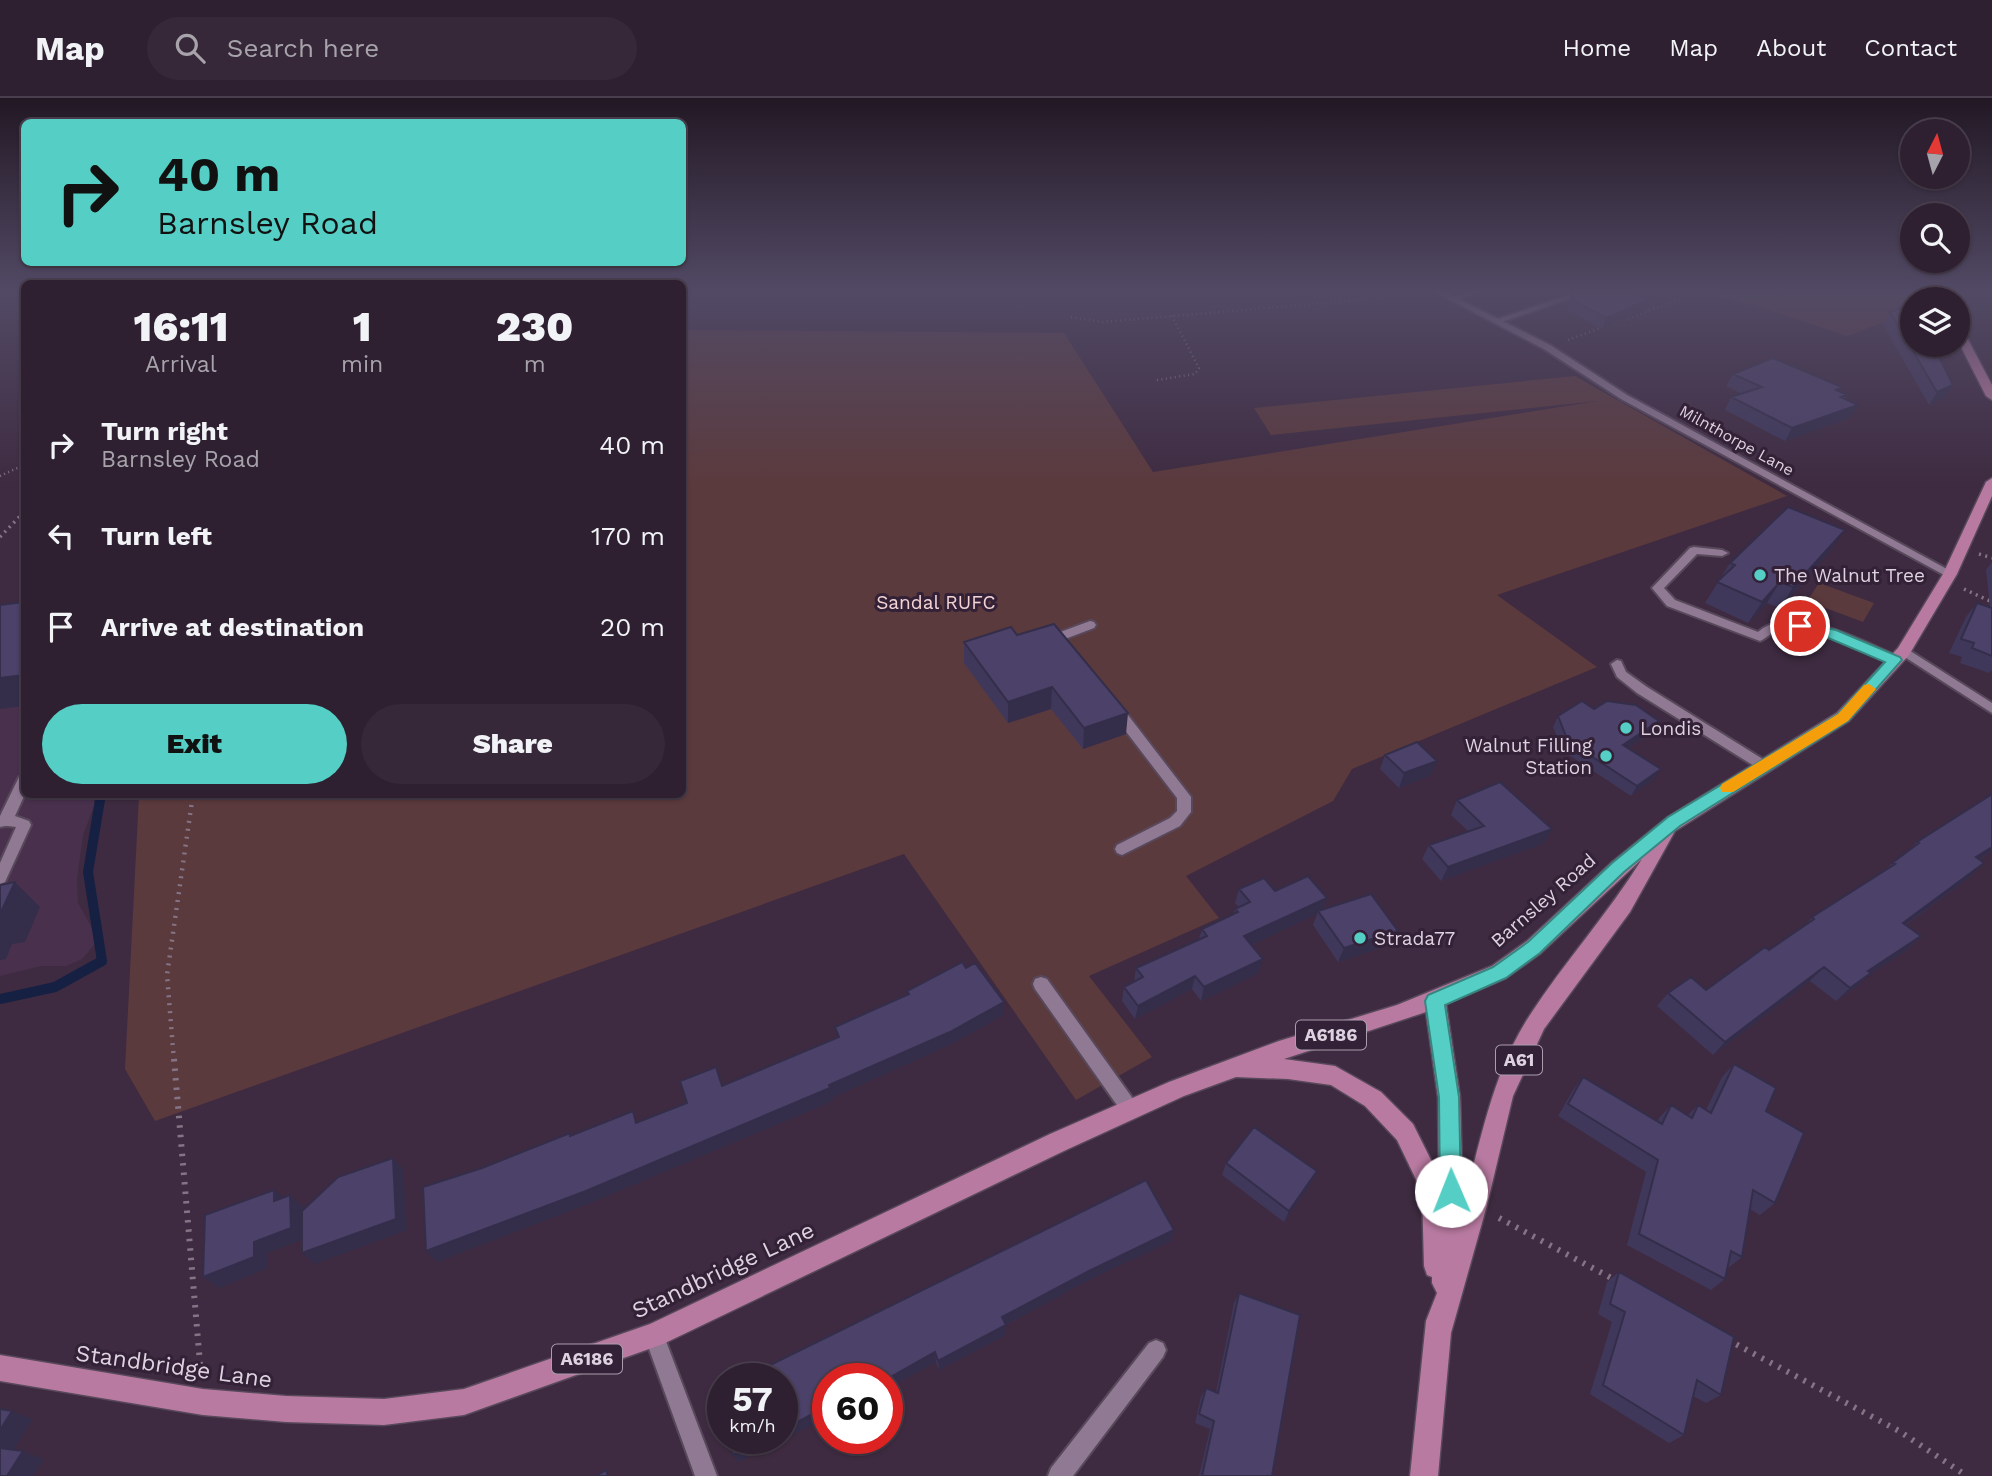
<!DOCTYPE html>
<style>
body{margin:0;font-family:"Work Sans",sans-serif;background:#362839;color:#f1f3f6;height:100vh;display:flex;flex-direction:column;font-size:26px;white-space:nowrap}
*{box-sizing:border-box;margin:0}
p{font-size:23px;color:#a7a3ab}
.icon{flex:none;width:38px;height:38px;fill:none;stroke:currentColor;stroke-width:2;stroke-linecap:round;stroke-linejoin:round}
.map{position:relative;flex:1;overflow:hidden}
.side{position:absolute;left:21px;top:182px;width:665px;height:518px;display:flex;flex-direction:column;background:#2e2031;border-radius:10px;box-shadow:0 2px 5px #0004,0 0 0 2px #493e4d}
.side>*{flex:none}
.top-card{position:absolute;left:21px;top:21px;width:665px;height:147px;border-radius:10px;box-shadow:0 2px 5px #0004,0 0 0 2px #493e4d;background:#55cec5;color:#111;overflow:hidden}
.needle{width:46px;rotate:6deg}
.controls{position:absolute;left:1900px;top:21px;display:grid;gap:14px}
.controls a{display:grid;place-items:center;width:70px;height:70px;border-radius:50%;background:#2e2031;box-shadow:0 2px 5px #0004,0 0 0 2px #493e4d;font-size:35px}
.speed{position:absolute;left:707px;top:1265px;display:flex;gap:14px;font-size:35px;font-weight:700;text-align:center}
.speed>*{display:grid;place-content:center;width:91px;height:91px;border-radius:50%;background:#2e2031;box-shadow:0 2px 5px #0004,0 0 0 2px #493e4d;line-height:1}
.speed small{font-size:18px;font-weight:400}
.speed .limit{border:10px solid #d22;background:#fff;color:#111}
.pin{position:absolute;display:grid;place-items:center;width:60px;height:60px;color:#fff;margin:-30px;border:4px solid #fff;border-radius:50%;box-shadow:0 2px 7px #0007}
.me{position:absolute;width:77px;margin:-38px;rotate:359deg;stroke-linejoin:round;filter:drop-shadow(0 0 5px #0008)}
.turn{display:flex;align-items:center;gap:24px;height:147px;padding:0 21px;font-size:32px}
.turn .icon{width:91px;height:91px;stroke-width:2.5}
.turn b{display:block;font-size:49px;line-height:60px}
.eta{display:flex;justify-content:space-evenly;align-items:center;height:119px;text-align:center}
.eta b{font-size:42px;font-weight:800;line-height:49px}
.button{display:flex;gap:14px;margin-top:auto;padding:14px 21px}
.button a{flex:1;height:80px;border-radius:42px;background:#55cec5;color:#111;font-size:28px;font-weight:800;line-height:80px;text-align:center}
.button a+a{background:#362839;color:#f1f3f6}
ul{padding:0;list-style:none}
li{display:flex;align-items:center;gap:21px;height:91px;padding:0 21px}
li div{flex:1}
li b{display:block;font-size:26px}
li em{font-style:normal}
header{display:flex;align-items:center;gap:42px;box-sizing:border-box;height:98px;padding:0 35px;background:#2e2031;border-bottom:2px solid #493e4d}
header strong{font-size:33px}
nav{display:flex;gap:38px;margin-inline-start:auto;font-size:24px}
.search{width:490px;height:63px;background:#362839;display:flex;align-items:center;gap:18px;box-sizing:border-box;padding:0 24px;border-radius:38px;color:#a7a3ab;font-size:26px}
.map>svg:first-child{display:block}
.built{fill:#49314d}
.green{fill:#5b3a3d}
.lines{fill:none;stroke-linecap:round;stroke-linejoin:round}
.stream{stroke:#162043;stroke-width:10}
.service-casing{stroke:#58485b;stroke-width:4}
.minor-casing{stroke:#58485b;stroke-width:4}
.primary-casing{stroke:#58485b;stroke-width:3}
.path-far3{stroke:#847486;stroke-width:2.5;stroke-dasharray:1 3.5;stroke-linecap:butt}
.path-far2{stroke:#847486;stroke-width:3.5;stroke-dasharray:2 4.5;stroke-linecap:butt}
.path-far1{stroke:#847486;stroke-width:4.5;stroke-dasharray:2 6;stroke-linecap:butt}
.path{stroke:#847486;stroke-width:6;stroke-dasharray:2.5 7;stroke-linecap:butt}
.service{fill:#907993;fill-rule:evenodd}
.minor{fill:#907993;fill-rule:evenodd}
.primary{fill:#b97aa1;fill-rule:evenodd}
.wall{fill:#40385a}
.shaded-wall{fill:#342e4a}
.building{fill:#4b4169;stroke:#342e4a;stroke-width:2}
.route{fill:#55cec5;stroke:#378680;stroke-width:2}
.slow{fill:#f59e0b}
.poi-dot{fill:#55cec5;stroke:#332137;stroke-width:2.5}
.labels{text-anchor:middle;stroke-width:6;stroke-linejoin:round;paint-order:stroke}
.far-street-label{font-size:16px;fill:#ded2e0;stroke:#332137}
.shield{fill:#332137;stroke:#ab9dad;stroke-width:2}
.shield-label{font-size:18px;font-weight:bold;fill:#ded2e0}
.poi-label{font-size:19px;fill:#ded2e0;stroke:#332137;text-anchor:start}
.park-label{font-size:19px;fill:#f5d3d4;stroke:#332137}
.street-label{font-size:19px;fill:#ded2e0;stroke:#332137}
.near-street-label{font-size:23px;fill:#ded2e0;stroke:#332137}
</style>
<header>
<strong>Map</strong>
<div class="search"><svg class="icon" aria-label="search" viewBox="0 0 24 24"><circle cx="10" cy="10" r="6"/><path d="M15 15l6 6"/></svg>Search here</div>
<nav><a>Home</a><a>Map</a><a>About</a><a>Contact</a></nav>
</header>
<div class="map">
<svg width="1992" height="1378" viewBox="0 0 1992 1378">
<rect width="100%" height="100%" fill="#3e2b41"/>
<!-- built -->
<path class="built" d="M24 524V696L94 697V708L83 737 77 780 78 805 96 837 94 847 82 861 66 868H41L0 878V528Z"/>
<!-- green -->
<path class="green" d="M1698 193H1920L1927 201H1913V213L1847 238 1766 211Z
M683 232 1064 235 1153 374 1598 303 1271 337 1254 310 1575 278 1787 398 1497 497 1597 569 1352 671 1333 703 1186 778 1219 820 1089 878 1152 959 1076 1002 904 756 155 1023 125 971 139 697 682 696Z
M1819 485 1874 505 1863 524 1807 503Z"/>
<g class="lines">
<!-- stream -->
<path class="stream" d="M0 901 55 889 102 863 88 774 101 696"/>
<defs>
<path id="service" d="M1470 193H1482L1452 203 1448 201Z
M1580 193H1592L1499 225 1492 223Z
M1694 449 1722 452 1728 455 1722 458 1697 456 1664 490 1675 502 1758 534C1793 504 1864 544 1899 559L1901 562 1895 566 1891 565C1862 553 1810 523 1779 532 1771 534 1767 540 1760 543L1667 508 1652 490 1690 450Z
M1090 523 1094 524 1096 527 1094 530 1065 541 1071 550 1069 553H1061L1053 543 1055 536Z
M1617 562 1621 563 1626 574 1647 589 1769 665 1771 668 1769 671H1759L1637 595 1617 579 1611 566Z
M1116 607 1121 608 1191 699V714L1180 728 1122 757 1117 755 1115 751 1117 747 1170 720 1177 713V700L1111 614 1109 611 1111 608Z
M24 678 25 696 15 718 29 723 31 727 5 784 0 786V765L16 729 0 727V718L19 679Z
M1041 879 1047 881 1136 1005 1139 1011 1136 1017 1130 1019 1124 1017 1035 891 1033 886 1035 881Z
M1156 1242 1163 1245 1166 1252 1163 1259 1073 1378H1048L1051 1370 1149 1245Z"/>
<path id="minor" d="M1433 193H1443L1550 247 1627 297 1956 476 1954 478H1946L1621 301 1544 251Z
M1904 549 1992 605V615L1900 556 1898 553Z
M5 718 10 719 12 723 10 727 0 729V719Z
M654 1227 661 1230 717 1378H695L644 1237 647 1230Z"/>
<path id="primary" d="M1926 193H1937L1944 201H1933Z
M1958 229 1963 232 1992 287V302L1986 298 1958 243Z
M1992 380V398L1957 476 1909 557 1849 623 1675 733 1630 814 1544 931 1513 998 1487 1107 1451 1235 1438 1378H1410L1426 1223 1437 1195 1432 1185V1179L1427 1177 1424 1168 1422 1094 1397 1042 1365 1008 1331 987 1288 981 1236 979 1184 998 1066 1052 663 1246 464 1317 384 1327 286 1324 203 1317 0 1283V1257L203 1291 286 1298 384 1301 464 1291 650 1226 1050 1036 1169 984 1279 943 1397 907 1492 868 1527 843 1611 765 1668 719 1837 615 1898 550 1943 476 1986 384ZM1642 761C1608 816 1565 863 1530 917 1493 973 1480 1045 1463 1108L1460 999 1446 906 1506 880 1541 855ZM1426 914 1438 999 1439 1078 1413 1026 1381 994 1335 968 1284 961Z"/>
</defs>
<!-- service casing -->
<use href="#service" class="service-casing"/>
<!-- minor casing -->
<use href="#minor" class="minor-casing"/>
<!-- primary casing -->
<use href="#primary" class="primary-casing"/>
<!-- path-far3 -->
<path class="path-far3" d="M1071 219 1102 224 1419 197
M1615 225 1702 193
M1568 242 1603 229
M1157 282 1195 276 1199 270 1172 218
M0 378 24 367"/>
<!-- path-far2 -->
<path class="path-far2" d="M0 439 24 414
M1979 456 1992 460
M1964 491 1992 504"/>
<!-- path-far1 -->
<path class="path-far1" d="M174 963 167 877 193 696"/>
<!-- path -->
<path class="path" d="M174 961 201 1277
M1499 1120 1615 1182
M1728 1242 1899 1333 1967 1378"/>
<!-- service -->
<use href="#service" class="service"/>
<!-- minor -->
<use href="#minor" class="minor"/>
<!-- primary -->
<use href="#primary" class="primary"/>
</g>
<!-- wall -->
<path class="wall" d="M1573 193H1633L1632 194 1645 213 1602 231 1567 212Z
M1890 214 1953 287 1944 300 1929 307 1883 227Z
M1733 276 1840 293 1848 297 1845 301 1850 320 1785 343 1725 312 1731 299 1742 296 1726 288Z
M1831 452 1780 510 1767 505 1748 525 1705 505 1730 465Z
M1992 464V572L1989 575 1960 565 1962 559 1949 555 1966 519 1977 505 1990 509 1986 472Z
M1017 537 1126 636 1083 651 1051 611 1008 625 964 565V544Z
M1594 611 1653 633 1628 650 1654 681 1631 698 1563 653 1553 629 1558 618Z
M1385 657 1431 677 1399 690 1380 671Z
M1992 696V753L1979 762 1970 779 1906 827 1921 838 1907 852 1867 878 1857 888 1836 903 1810 883 1713 957 1657 908 1668 895 1706 892 1769 852 1804 829 1812 819 1884 774 1892 765 1907 754 1917 744Z
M1457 702 1544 745 1441 783 1422 761 1429 747 1468 733 1451 717Z
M1239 791 1275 793 1327 800 1323 811 1392 846 1338 864 1313 827 1317 816 1251 847 1259 875 1201 903 1192 891 1135 921 1122 903 1124 889 1134 884 1136 870 1199 841 1202 831 1234 816 1235 811 1239 809 1235 805Z
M1734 966 1766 1013 1775 1105 1760 1117 1750 1111 1742 1159 1728 1170 1725 1181 1711 1192 1627 1147 1646 1074 1558 1018 1573 992 1583 979 1658 1024 1659 1020 1671 1007 1688 1017 1698 1007 1706 1012 1722 979Z
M1226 1065 1317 1073 1311 1085 1284 1124 1222 1077Z
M1174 1132 1171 1143 1087 1183 1006 1227V1237L939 1272 936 1264 887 1291V1281L738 1364 782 1281Z
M1619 1174 1721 1297 1706 1305 1693 1298 1684 1337 1669 1345 1590 1296 1612 1224 1598 1216 1607 1184Z
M1239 1195 1272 1378H1199L1210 1331 1195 1325 1201 1299 1206 1290 1216 1294 1234 1205Z"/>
<!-- shaded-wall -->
<path class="shaded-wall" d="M1650 201 1645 213 1602 231 1606 220Z
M1953 287 1944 300 1929 307 1937 294Z
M1858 307 1850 320 1785 343 1792 330Z
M1845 432 1831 452 1780 510 1793 489Z
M1780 484 1767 505 1748 525 1762 504Z
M24 577V608L0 611V580Z
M1052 589 1051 611 1008 625V604Z
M1128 615 1126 636 1083 651 1084 630Z
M1659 623 1653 633 1617 657 1623 647Z
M1437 663 1431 677 1399 690 1404 675Z
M1661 671 1654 681 1631 698 1637 688Z
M1552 731 1544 745 1441 783 1448 769Z
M1992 749V753L1961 773 1976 759Z
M1984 765 1970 779 1889 839 1903 825Z
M15 784 40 809 25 844 12 846 6 861 0 862V816Z
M1327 800 1322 814 1318 813 1317 816 1241 852 1244 838Z
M1398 833 1392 846 1338 864 1344 850Z
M1921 838 1907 852 1867 878 1857 888 1836 903 1868 873Z
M1263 861 1259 875 1201 903 1204 889Z
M1824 869 1810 883 1713 957 1725 944Z
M1195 878 1192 891 1135 921 1138 908Z
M1004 904V917L950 947 832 1000 833 1003 593 1104 437 1164 426 1153 829 987Z
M393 1060 403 1071 407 1132 315 1166 302 1155Z
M1317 1073 1311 1085 1284 1124 1289 1113Z
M274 1092 288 1103H274Z
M290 1097 303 1109 304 1141 268 1155V1170L219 1190 203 1179 254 1144Z
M1174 1132 1171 1143 1087 1183 1002 1229V1219L1089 1173Z
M1006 1227V1237L939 1272 938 1263Z
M935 1254 936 1264 887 1291V1281Z
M828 1308V1319L738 1364 733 1357 765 1340H782V1332Z
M12 1313 33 1321 11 1356 0 1352V1332Z
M23 1353 44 1361 33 1378H7Z"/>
<!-- building -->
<path class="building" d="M1573 193H1628L1650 201 1606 220 1571 201Z
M1912 205 1913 247H1933L1953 287 1937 294 1890 214Z
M1773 260 1842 289 1836 292 1848 297 1841 299 1858 307 1792 330 1731 299 1762 289 1733 276Z
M1788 409 1845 432 1793 489 1780 484 1762 504 1717 484 1735 467 1730 465Z
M24 504V577L0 580V507Z
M1977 505 1992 510V558L1972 550 1974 545 1961 541Z
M1054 526 1128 615 1084 630 1052 589 1008 604 964 544 1011 529 1017 537Z
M1582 603 1594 611 1607 603 1636 607 1659 623 1623 647 1661 671 1637 688 1568 643 1558 618Z
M1417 644 1437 663 1404 675 1385 657Z
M1500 684 1552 731 1448 769 1429 747 1484 728 1457 702Z
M1992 696V749L1976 759 1984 765 1903 825 1921 838 1868 873 1871 875 1850 890 1824 869 1725 944 1668 895 1691 879 1706 892 1765 849 1769 852 1814 821 1812 819 1895 766 1892 765 1919 745 1917 744Z
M1308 778 1327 800 1244 838 1263 861 1204 889 1195 878 1138 908 1124 889 1143 879 1136 870 1207 838 1202 831 1238 814 1235 811 1250 804 1239 791 1264 780 1275 793Z
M15 784 0 816V787Z
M1371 796 1398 833 1344 850 1318 813Z
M962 864 966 870 975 865 1004 904 950 934 829 987 830 990 586 1093 426 1153 423 1089 482 1070 570 1035V1038L633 1013 636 1025 687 1005 680 983 716 969 722 988 839 939 835 929 909 896 907 893Z
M1734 966 1776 990 1766 1013 1804 1035 1775 1105 1753 1092 1742 1159 1731 1153 1725 1181 1639 1136 1658 1062 1568 1006 1583 979 1662 1026 1671 1007 1692 1020 1698 1007 1711 1015Z
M1254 1029 1317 1073 1289 1113 1226 1065Z
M393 1060 396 1121 302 1155V1113L338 1079Z
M1146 1082 1174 1132 1089 1173 1002 1219 1006 1227 938 1263 935 1254 887 1281H828V1308L782 1332V1281H742Z
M274 1092V1103L290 1097 291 1130 254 1144V1159L203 1179 205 1117Z
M1619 1174 1734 1239 1721 1297 1697 1282 1684 1337 1603 1287 1625 1214 1610 1206Z
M1239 1195 1300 1217 1272 1378H1202L1214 1323 1199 1316 1206 1290 1218 1295Z
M723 1290V1320L716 1294Z
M0 1311 12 1313 0 1332Z
M728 1340H765L733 1357Z
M0 1350 23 1353 7 1378H0Z
M606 1372 608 1378H596Z"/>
<!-- sky -->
<linearGradient id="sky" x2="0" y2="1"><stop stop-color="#221824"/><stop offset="0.5" stop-color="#524a65"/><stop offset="1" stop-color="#524a65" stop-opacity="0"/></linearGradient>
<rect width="1992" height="386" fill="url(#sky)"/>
<!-- route -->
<path class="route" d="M1800 524 1836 532 1900 559 1902 562 1848 623 1680 728 1624 774 1540 855 1506 880 1445 907 1459 999 1461 1093 1458 1101 1451 1104 1443 1101 1440 1093 1439 999 1425 903 1428 897 1493 869 1528 844 1612 765 1668 719 1838 616 1885 564 1826 539 1795 531V525Z"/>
<!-- slow -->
<path class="slow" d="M1869 586 1876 591 1848 623 1733 694H1722L1720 690 1722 686 1838 616 1864 587Z"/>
<!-- markers -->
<g class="poi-dot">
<circle cx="1760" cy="477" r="7"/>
<circle cx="1626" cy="630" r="7"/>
<circle cx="1606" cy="658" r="7"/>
<circle cx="1360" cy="840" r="7"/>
</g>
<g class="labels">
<!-- far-street labels -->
<g class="far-street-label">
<text transform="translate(1737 342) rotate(29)" y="6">Milnthorpe Lane</text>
</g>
<!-- shield labels -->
<g class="shield">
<rect x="1296" y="922.5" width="70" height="29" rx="5"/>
<rect x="1496" y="947.5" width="46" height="29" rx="5"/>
<rect x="552" y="1246.5" width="70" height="29" rx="5"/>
</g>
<g class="shield-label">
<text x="1331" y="943">A6186</text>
<text x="1519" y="968">A61</text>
<text x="587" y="1267">A6186</text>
</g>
<!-- poi labels -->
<g class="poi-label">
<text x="1774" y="484">The Walnut Tree</text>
<text x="1640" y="637">Londis</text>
<text x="1592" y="654" text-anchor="end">Walnut Filling<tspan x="1592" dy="22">Station</tspan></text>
<text x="1374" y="847">Strada77</text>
</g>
<!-- park labels -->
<g class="park-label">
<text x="936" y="511">Sandal RUFC</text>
</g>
<!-- street labels -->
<g class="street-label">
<text transform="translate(1543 802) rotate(-41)" y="7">Barnsley Road</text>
</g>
<!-- near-street labels -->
<g class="near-street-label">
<text transform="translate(723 1172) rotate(-25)" y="8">Standbridge Lane</text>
<text transform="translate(174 1268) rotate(8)" y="8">Standbridge Lane</text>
</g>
</g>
</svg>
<div class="controls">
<a><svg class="needle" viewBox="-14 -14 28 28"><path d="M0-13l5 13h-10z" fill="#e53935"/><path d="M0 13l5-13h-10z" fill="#a7a3ab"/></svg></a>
<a><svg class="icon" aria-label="search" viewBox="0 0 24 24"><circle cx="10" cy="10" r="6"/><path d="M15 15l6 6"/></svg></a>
<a><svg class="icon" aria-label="layers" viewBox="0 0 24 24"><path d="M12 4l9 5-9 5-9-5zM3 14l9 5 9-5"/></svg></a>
</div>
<div class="speed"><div>57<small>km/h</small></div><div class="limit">60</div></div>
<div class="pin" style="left:1800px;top:528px;background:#d93025"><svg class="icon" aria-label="arrive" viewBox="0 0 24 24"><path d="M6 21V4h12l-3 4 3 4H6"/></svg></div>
<svg class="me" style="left:1451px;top:1093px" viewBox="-20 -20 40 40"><circle r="19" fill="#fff"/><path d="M0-13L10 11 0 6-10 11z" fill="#55cec5"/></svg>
<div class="top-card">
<div class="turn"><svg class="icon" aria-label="right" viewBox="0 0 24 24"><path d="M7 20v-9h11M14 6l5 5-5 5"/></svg><div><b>40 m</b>Barnsley Road</div></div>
</div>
<section class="side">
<div class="eta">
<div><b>16:11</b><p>Arrival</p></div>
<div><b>1</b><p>min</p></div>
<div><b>230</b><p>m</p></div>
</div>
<ul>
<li><svg class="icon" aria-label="right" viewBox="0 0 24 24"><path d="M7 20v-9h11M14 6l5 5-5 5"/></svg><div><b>Turn right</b><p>Barnsley Road</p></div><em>40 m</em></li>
<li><svg class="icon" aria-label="left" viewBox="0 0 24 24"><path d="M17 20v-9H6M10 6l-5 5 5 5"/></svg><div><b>Turn left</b></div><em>170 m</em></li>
<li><svg class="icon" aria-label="arrive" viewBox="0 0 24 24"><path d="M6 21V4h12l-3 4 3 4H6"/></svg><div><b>Arrive at destination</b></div><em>20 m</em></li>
</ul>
<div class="button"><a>Exit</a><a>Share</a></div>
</section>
</div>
